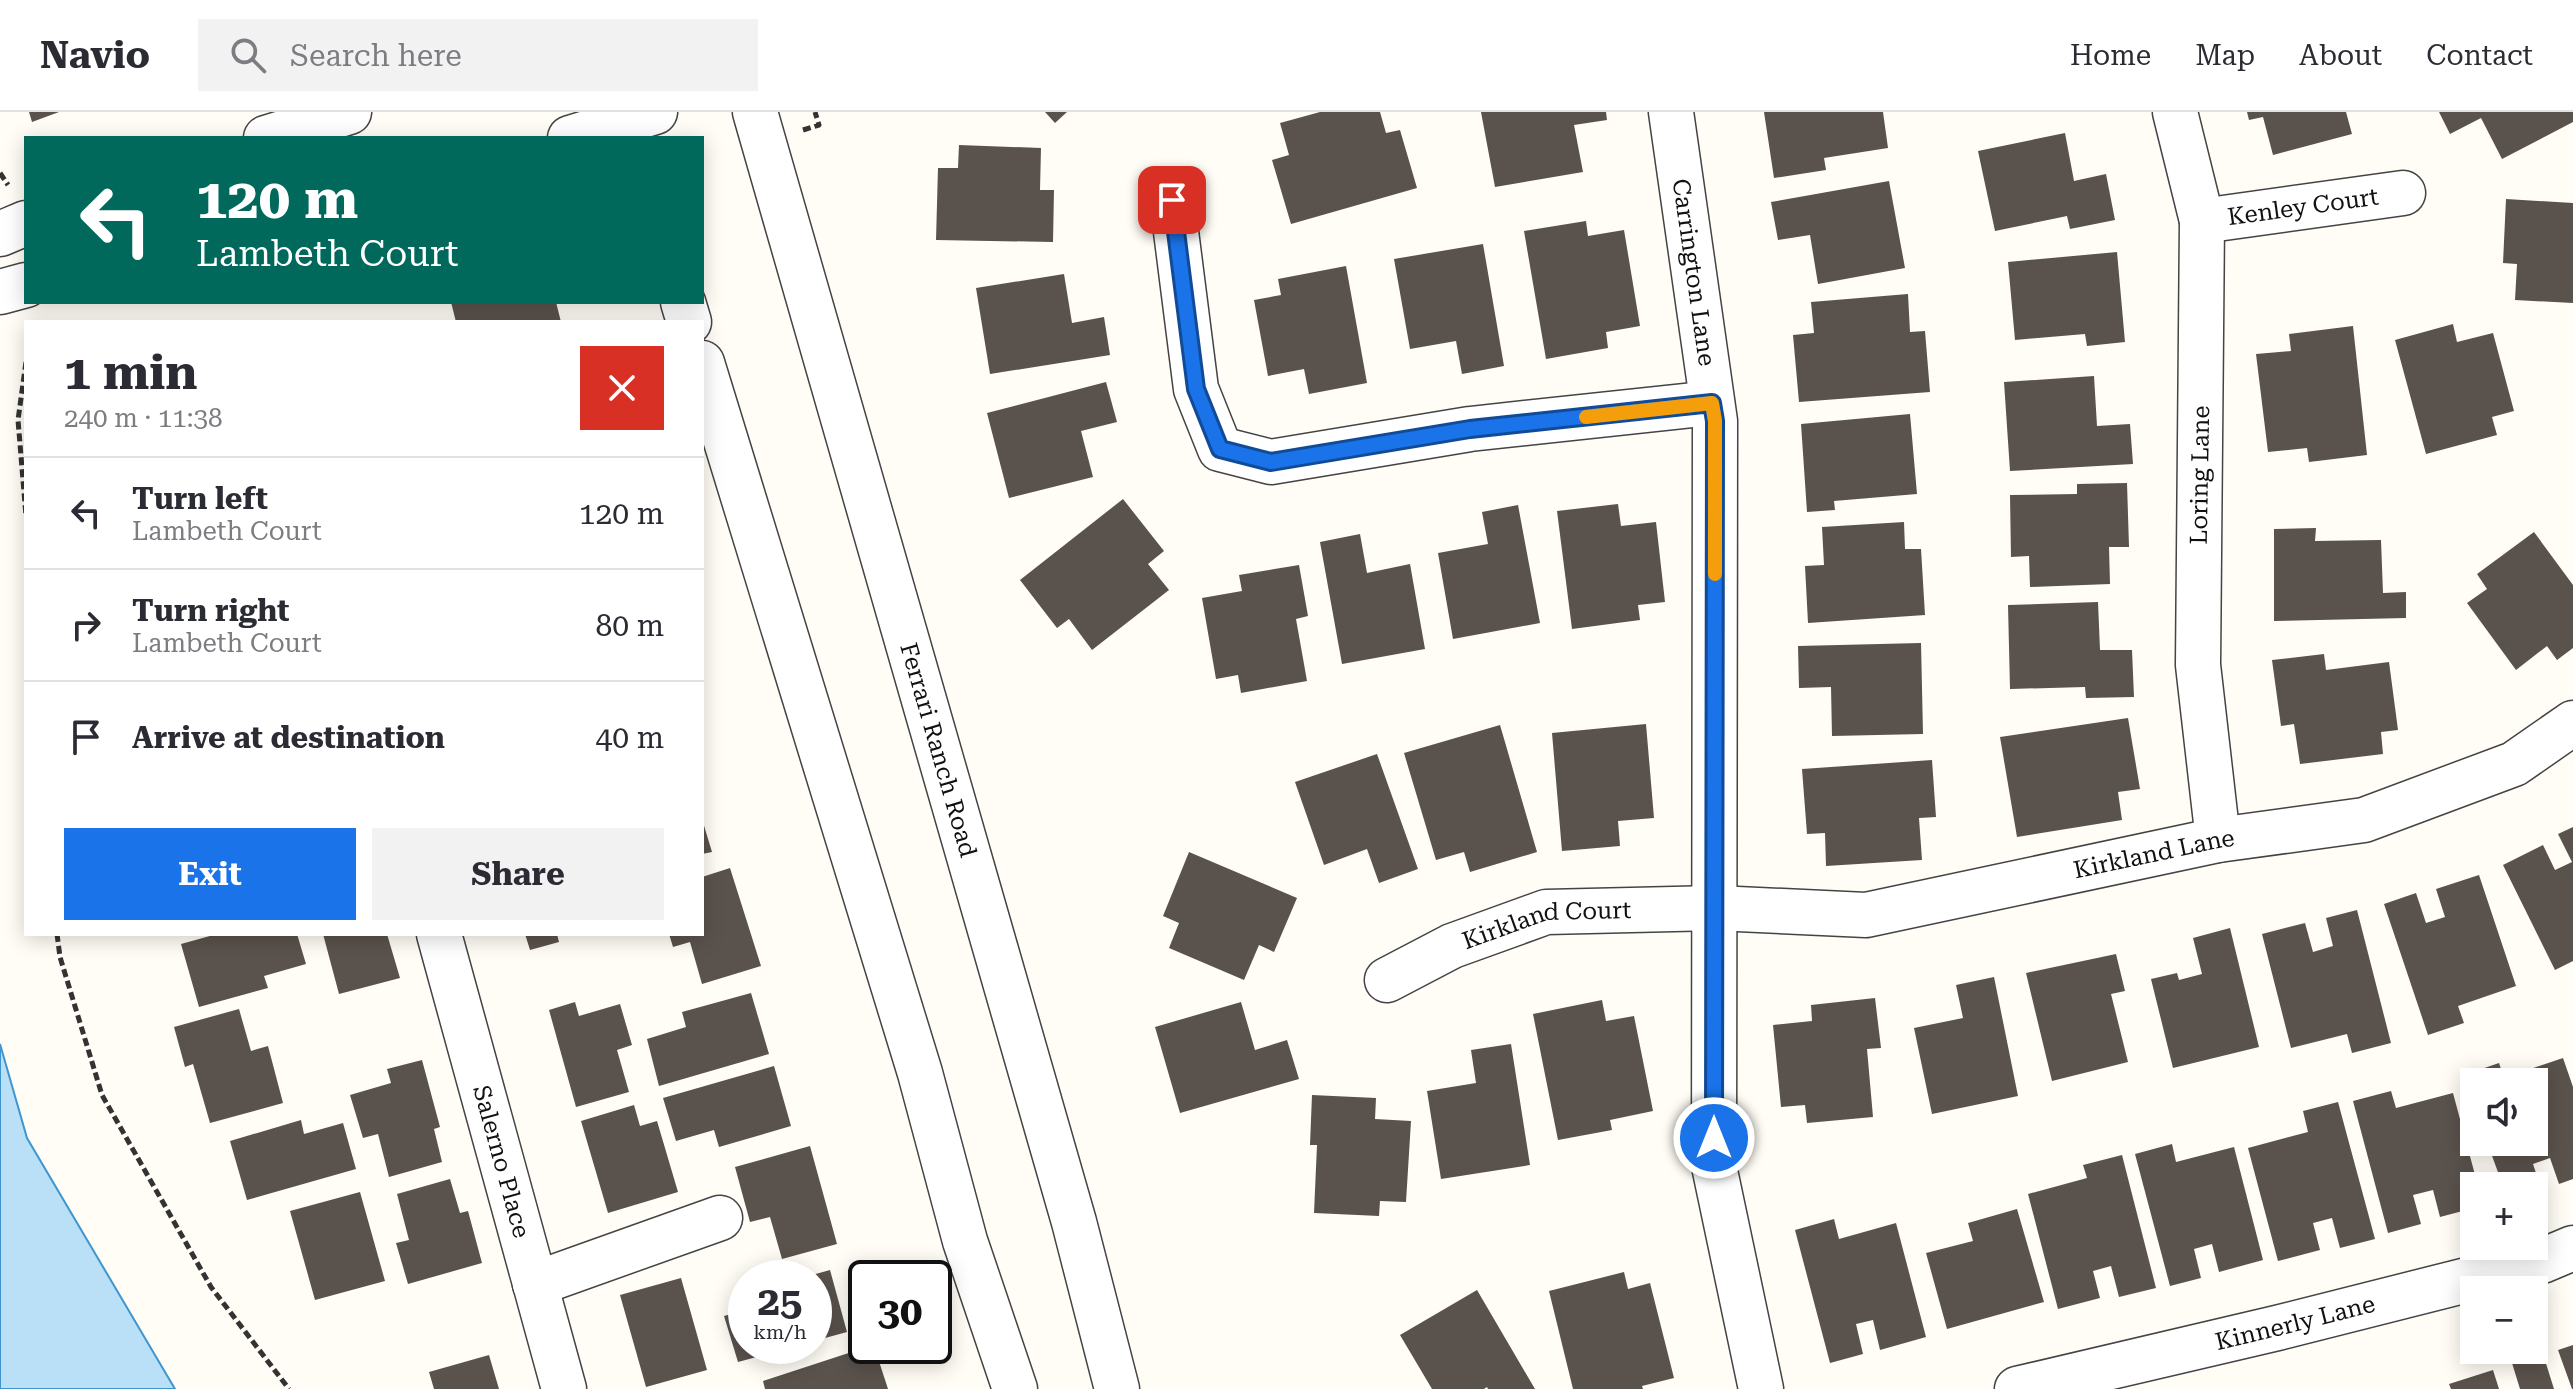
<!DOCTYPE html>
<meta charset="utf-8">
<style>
body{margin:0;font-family:"Roboto Serif",serif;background:#f2f2f3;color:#2b2b33;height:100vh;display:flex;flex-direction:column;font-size:30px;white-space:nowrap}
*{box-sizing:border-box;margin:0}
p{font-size:26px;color:#7c7c81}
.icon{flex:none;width:44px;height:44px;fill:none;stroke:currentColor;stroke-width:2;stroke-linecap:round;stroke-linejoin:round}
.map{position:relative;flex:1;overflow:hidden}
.side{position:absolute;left:24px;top:208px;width:680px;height:616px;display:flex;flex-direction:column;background:#fff;border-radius:0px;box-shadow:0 4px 20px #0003}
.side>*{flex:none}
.hud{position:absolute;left:24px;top:24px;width:680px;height:168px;border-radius:0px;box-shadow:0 4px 20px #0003;background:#00695c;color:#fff;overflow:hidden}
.controls{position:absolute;left:2460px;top:956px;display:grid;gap:16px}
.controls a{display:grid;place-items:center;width:88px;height:88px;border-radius:0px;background:#fff;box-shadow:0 4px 20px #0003;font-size:40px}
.speed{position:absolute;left:728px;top:1148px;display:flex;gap:16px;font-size:40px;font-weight:700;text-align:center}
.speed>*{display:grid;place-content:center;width:104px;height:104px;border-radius:50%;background:#fff;box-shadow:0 4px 20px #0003;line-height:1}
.speed small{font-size:20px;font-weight:400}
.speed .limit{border:4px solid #111;border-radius:12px;background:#fff;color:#111}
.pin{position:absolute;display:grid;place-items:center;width:68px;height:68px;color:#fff;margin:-34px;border-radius:16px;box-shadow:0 4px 12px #0006}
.me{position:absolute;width:88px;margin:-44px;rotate:0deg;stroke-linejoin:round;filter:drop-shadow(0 0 6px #0008)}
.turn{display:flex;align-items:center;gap:28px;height:168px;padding:0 40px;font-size:36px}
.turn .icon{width:104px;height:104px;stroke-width:2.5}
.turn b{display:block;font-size:56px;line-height:68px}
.round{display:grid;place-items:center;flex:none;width:84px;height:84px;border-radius:0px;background:#f2f2f3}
.overview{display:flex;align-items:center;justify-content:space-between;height:136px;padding:0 40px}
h1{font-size:48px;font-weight:700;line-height:60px}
.button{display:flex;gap:16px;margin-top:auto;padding:16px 40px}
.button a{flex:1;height:92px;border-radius:0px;background:#1a73e8;color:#fff;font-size:32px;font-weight:700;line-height:92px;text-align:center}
.button a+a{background:#f2f2f3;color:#2b2b33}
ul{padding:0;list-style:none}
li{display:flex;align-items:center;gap:24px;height:112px;padding:0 40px;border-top:2px solid #e1e1e2}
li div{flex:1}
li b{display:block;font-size:30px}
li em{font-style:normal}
header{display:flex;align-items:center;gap:48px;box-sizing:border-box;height:112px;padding:0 40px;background:#fff;border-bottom:2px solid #e1e1e2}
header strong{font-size:38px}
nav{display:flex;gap:44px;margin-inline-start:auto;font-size:28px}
.search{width:560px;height:72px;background:#f2f2f3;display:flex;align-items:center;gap:20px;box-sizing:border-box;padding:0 28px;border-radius:0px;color:#7c7c81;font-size:30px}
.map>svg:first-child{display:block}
.water{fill:#b9e0f7;stroke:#3f96cf;stroke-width:2}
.building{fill:#5a524d}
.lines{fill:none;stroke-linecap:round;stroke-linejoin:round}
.minor-casing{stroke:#444;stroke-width:47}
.path{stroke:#333;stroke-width:5;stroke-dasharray:8 4;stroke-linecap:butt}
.minor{stroke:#fff;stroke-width:44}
.route-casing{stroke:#114b97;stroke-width:20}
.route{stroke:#1a73e8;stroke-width:14}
.slow{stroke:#f59e0b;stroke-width:14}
.labels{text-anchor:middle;stroke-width:8;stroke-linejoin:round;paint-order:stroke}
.street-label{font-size:24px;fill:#111;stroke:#fff}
</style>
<header>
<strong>Navio</strong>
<div class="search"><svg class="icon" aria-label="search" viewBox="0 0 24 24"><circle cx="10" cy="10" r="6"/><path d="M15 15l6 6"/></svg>Search here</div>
<nav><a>Home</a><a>Map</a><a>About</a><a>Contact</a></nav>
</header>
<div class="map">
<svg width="2573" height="1277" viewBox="0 0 2573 1277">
<rect width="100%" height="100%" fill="#fffdf5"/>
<!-- water -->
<path class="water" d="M0 932 27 1026 175 1277H0Z"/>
<!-- building -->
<path class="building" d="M29 0H59L32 10Z
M1045 0H1067L1055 11Z
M1320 0H1380L1386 21 1400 18 1417 76 1291 112 1272 48 1289 43 1280 11Z
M1481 0H1606L1607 8 1574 13 1583 60 1495 75Z
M1764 0H1883L1888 36 1824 46 1826 58 1774 66Z
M2247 0H2346L2352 22 2273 43 2263 5 2249 8Z
M2439 0H2573V10L2502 47 2481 6 2450 22Z
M2065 21 2074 69 2106 62 2115 108 2070 117 2067 104 1995 119 1978 39Z
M959 33 1041 36 1040 78H1054L1053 130 936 128 938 56H958Z
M1889 69 1905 156 1818 172 1810 123 1778 128 1771 90Z
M2506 87 2573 91V191L2515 188 2517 152 2503 151Z
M1586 109 1588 124 1624 118 1640 214 1606 220 1608 236 1546 247 1524 119Z
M1483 132 1504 254 1462 262 1456 229 1410 237 1394 147Z
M2117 140 2125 230 2087 234 2085 222 2015 228 2008 150Z
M1346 154 1367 271 1309 282 1304 257 1268 264 1254 188 1281 183 1278 167Z
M1064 162 1072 211 1104 205 1110 243 990 262 976 176Z
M1908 182 1910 220 1925 219 1930 280 1799 290 1793 223 1814 221 1811 190Z
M451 190H556L561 210H456Z
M2453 212 2457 230 2493 221 2514 299 2492 305 2497 323 2426 342 2395 228Z
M2353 214 2367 343 2309 350 2307 336 2268 340 2256 242 2291 239 2289 222Z
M2094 264 2097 314 2130 312 2133 352 2010 359 2004 270Z
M1106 270 1117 310 1081 319 1093 365 1009 386 987 301Z
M1910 302 1917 382 1834 389 1835 398 1807 400 1801 312Z
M2127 371 2129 435H2109L2110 472 2030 475 2029 444 2011 445 2010 383 2077 382V372Z
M1123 387 1164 439 1148 452 1169 478 1092 538 1069 507 1057 516 1020 468Z
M1618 392 1621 414 1656 410 1665 490 1638 493 1640 508 1572 517 1557 399Z
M1518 393 1540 511 1453 527 1438 441 1488 432 1482 400Z
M1904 410 1905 437H1921L1925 503 1808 511 1805 454 1824 453 1822 415Z
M2316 416 2315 429 2381 428 2383 481 2406 480V506L2274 509V417Z
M2534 420 2573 473V536L2557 548 2547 534 2516 558 2467 491 2487 477 2477 462Z
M1360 422 1367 461 1410 452 1425 537 1342 552 1320 430Z
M1299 453 1308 504 1296 507 1307 569 1241 581 1238 563 1216 567 1202 486 1242 479 1239 463Z
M2098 490 2100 538H2132L2134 585 2086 586 2085 575 2010 577 2008 493Z
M1921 531 1923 622 1832 624 1831 575 1799 576 1798 534Z
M2324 542 2326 558 2389 550 2398 618 2381 620 2383 642 2300 652 2294 612 2281 614 2272 548Z
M2128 606 2140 677 2118 680 2122 708 2017 725 2000 625Z
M1646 612 1654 706 1618 709 1620 734 1562 739 1552 621Z
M1500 613 1537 740 1470 760 1464 740 1436 748 1404 641Z
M1377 642 1418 757 1379 771 1367 737 1324 753 1295 670Z
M1932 648 1936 705 1919 706 1922 748 1826 754 1825 721 1807 722 1802 657Z
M702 707 712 740 702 742Z
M2573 715V849L2555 858 2503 753 2543 733 2555 758 2572 750 2558 722Z
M1189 740 1297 786 1274 840 1259 833 1244 868 1169 836 1179 811 1163 804Z
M730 756 761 854 702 872 690 830 673 835 669 822H702V765Z
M2479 763 2516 874 2458 894 2464 911 2428 923 2384 792 2416 781 2426 811 2445 805 2436 777Z
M2357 798 2391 931 2352 941 2347 922 2291 936 2262 822 2305 811 2313 840 2333 834 2326 806Z
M2230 816 2259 935 2173 956 2151 867 2177 861 2179 868 2202 862 2193 826Z
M217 822H297L306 852 264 864 268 876 199 895 181 832Z
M323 822H387L400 866 339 882Z
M525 822H557L559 830 530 838Z
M2116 842 2125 879 2111 882 2128 950 2052 969 2026 861Z
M1994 865 2018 984 1932 1002 1914 916 1963 906 1956 873Z
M751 881 769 942 659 974 647 927 686 915 682 900Z
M1875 886 1881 936 1867 937 1873 1005 1807 1011 1805 993 1781 995 1773 913 1812 909 1811 893Z
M1602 888 1606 909 1634 904 1653 999 1610 1008 1612 1018 1558 1028 1533 902Z
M575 890 579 904 620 892 632 933 617 938 629 980 576 995 549 898Z
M1241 890 1255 938 1287 928 1299 967 1180 1001 1155 915Z
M239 897 251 939 268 934 283 991 210 1011 193 952 185 955 174 915Z
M1511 932 1530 1053 1441 1067 1427 979 1476 971 1471 938Z
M2563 946 2573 975V1067L2559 1072 2550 1046 2533 1052 2543 1082 2534 1085V1074H2503L2487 1030H2534V970H2474V990L2464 963 2499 951 2504 966Z
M422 948 440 1015 434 1017 442 1050 389 1065 378 1022 363 1026 350 983 391 971 387 957Z
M774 954 791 1014 719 1035 714 1018 676 1029 663 986Z
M2391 979 2396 996 2453 981 2478 1074H2474V1096L2440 1105 2433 1078 2413 1083 2421 1112 2388 1121 2353 989Z
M1312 983 1376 986 1375 1007 1411 1009 1406 1090 1380 1089 1379 1104 1314 1101 1317 1033H1310Z
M2338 990 2375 1127 2340 1136 2332 1106 2313 1111 2320 1138 2278 1149 2248 1036 2308 1020 2303 999Z
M634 993 640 1014 657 1009 678 1080 608 1101 581 1009Z
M301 1008 304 1022 343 1011 356 1057 247 1088 230 1029Z
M2172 1032 2176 1050 2234 1035 2263 1148 2219 1160 2212 1132 2194 1137 2201 1166 2170 1174 2135 1042Z
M810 1034 837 1132 782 1147 770 1105 750 1110 735 1055Z
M2122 1043 2156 1176 2119 1185 2111 1154 2093 1159 2100 1186 2058 1197 2028 1082 2087 1066 2083 1053Z
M450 1067 460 1101 468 1099 482 1151 408 1172 396 1131 409 1128 397 1082Z
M360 1080 385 1169 315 1188 290 1099Z
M2017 1097 2044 1190 1947 1217 1926 1141 1973 1129 1968 1111Z
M1834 1107 1839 1127 1896 1111 1926 1225 1880 1238 1873 1208 1856 1212 1863 1242 1830 1251 1795 1118Z
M830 1158 847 1220 814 1229V1166L805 1165Z
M1624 1160 1628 1177 1650 1171 1674 1266 1642 1274 1643 1277H1573L1549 1179Z
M681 1166 707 1258 646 1275 620 1183Z
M1477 1178 1535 1277H1488L1487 1275 1484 1277H1432L1400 1223Z
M746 1198V1234L794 1235 738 1250 724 1204Z
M2573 1233V1277H2572L2558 1238Z
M870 1234H874L888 1277H765L763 1269Z
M2543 1242 2554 1277H2520L2512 1251Z
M489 1243 499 1277H434L429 1260Z
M2493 1258 2499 1277H2451L2449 1272Z"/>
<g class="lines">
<defs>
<g id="minor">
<path id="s1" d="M755 0 1074 1110 1117 1277"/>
<path id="s2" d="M1671 0 1715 309 1714 1054 1761 1277"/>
<path d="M2175 0 2202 109 2198 553 2218 728"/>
<path d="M266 26 349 0"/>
<path d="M570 26 655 0"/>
<path d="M1172 88 1196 277 1220 337 1271 350 1470 317 1712 291"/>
<path id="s3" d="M2202 109 2403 81"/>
<path d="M0 122 26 111"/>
<path d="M0 180 26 173"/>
<path d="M683 190 689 210"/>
<path d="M702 251 920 961 965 1129 1015 1277"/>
<path id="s4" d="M439 822 564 1277"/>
<path id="s5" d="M1387 868 1452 834 1546 800 1716 796 1866 803 2218 728 2364 708 2514 652 2573 611"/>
<path d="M535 1172 720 1106"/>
<path id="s6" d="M2017 1277 2277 1216 2542 1149 2573 1136"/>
</g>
</defs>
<!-- minor casing -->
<use href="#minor" class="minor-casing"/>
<!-- path -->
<path class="path" d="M803 18 819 13 815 0
M0 61 8 73
M26 250 18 308 26 404
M57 822 60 845 102 983 211 1175 289 1277"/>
<!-- minor -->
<use href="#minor" class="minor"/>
</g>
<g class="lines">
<defs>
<path id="route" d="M1172 88 1196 277 1220 337 1271 350 1470 317 1712 291 1715 309 1714 1026"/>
</defs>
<!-- route casing -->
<use href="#route" class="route-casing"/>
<!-- route -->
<use href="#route" class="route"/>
<!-- slow -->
<path class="slow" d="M1586 305 1712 291 1715 309V462"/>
</g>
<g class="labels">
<!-- street labels -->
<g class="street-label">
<text dy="8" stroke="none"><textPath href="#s3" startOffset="102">Kenley Court</textPath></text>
<text dy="8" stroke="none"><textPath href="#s2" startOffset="162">Carrington Lane</textPath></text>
<text transform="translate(2200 363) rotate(-89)" y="8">Loring Lane</text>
<text dy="8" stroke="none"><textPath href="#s1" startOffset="664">Ferrari Ranch Road</textPath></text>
<text dy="8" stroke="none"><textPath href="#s5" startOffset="788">Kirkland Lane</textPath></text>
<text dy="8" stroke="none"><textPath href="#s5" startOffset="172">Kirkland Court</textPath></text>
<text dy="8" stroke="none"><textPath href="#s4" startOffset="236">Salerno Place</textPath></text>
<text dy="8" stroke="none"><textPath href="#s6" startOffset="286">Kinnerly Lane</textPath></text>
</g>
</g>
</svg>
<div class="controls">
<a><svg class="icon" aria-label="sound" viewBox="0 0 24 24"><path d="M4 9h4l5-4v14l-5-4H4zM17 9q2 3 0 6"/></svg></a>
<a>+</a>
<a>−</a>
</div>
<div class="speed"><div>25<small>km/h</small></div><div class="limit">30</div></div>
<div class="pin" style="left:1172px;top:88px;background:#d93025"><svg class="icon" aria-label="arrive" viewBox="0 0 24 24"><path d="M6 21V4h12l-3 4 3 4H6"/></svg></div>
<svg class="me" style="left:1714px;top:1026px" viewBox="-20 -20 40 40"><circle r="17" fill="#1a73e8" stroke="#fff" stroke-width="3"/><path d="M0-11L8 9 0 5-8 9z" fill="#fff"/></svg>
<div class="hud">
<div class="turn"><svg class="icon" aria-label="left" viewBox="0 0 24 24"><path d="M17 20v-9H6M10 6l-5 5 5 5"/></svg><div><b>120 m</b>Lambeth Court</div></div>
</div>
<section class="side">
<div class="overview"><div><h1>1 min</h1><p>240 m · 11:38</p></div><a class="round" style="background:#d93025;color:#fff"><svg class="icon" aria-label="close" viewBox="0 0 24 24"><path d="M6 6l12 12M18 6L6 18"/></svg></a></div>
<ul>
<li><svg class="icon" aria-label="left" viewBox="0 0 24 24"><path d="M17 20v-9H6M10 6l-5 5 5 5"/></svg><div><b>Turn left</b><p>Lambeth Court</p></div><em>120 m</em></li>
<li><svg class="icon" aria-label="right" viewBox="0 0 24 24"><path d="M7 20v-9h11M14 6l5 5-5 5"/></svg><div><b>Turn right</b><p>Lambeth Court</p></div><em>80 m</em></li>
<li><svg class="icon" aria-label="arrive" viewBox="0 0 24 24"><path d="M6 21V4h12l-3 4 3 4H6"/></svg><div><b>Arrive at destination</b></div><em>40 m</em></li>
</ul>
<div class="button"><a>Exit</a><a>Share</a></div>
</section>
</div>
